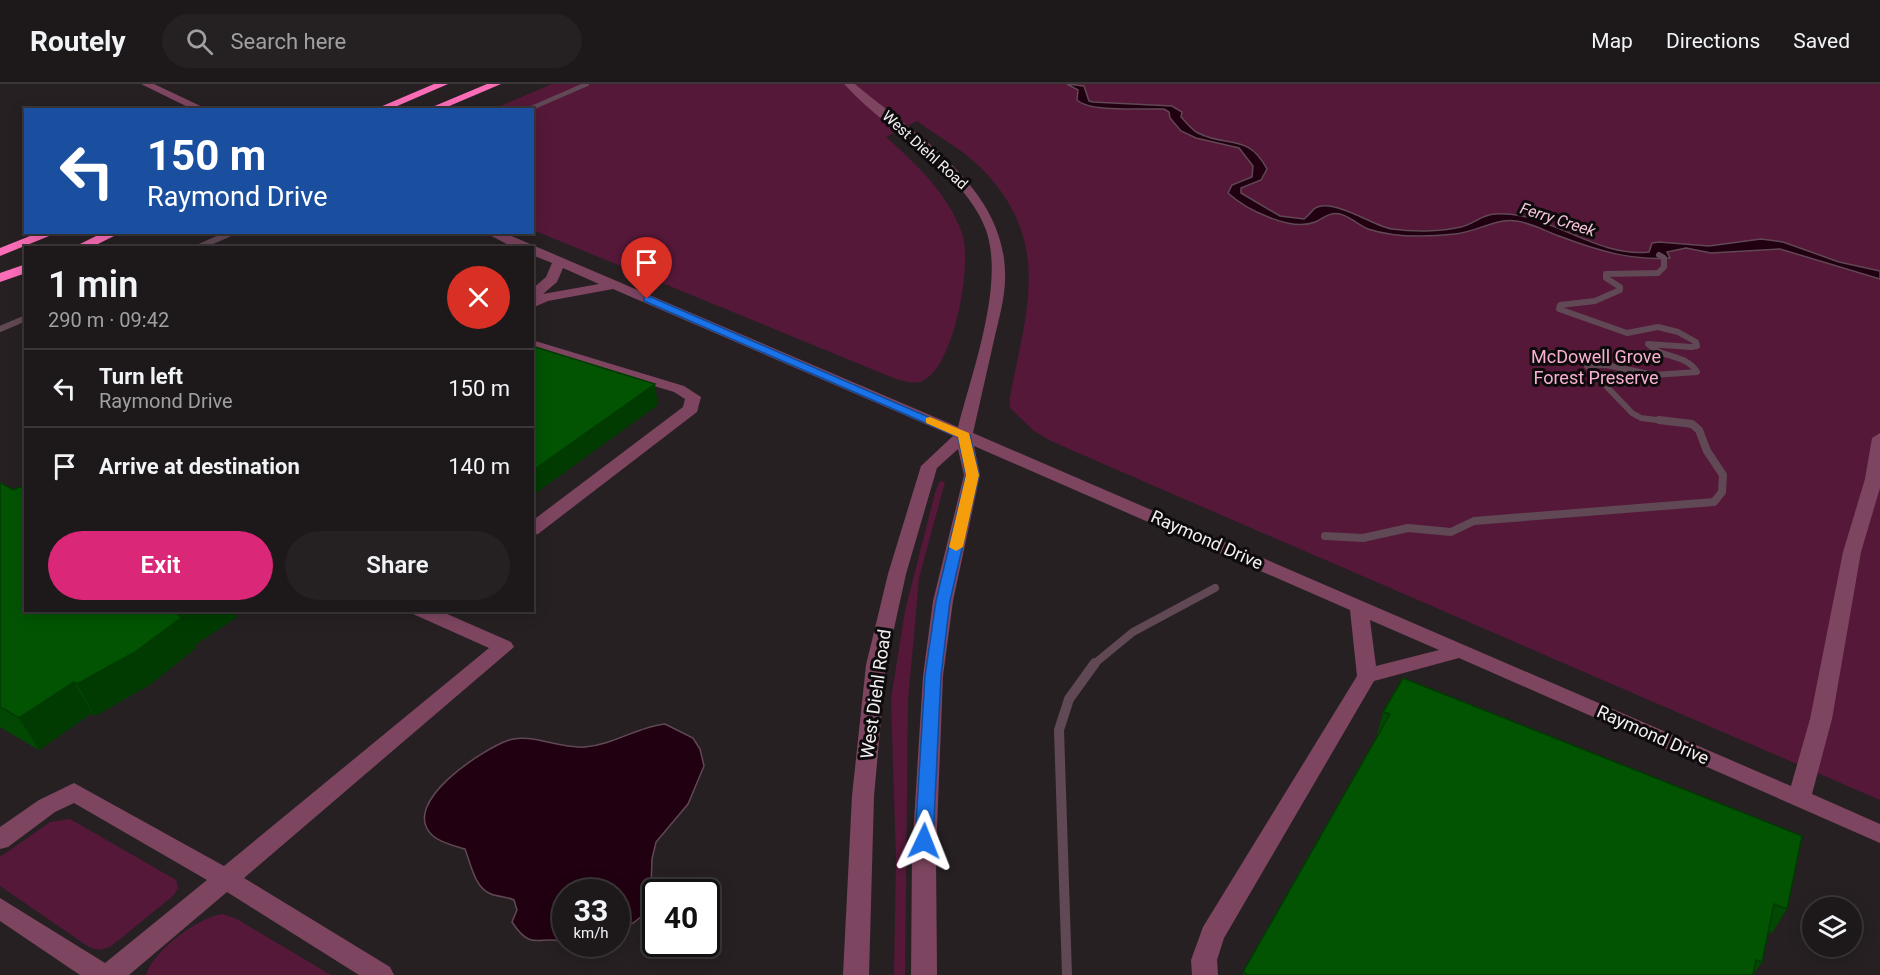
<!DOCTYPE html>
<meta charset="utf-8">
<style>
body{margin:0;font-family:Roboto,sans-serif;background:#252123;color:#f1f3f6;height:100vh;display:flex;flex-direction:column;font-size:22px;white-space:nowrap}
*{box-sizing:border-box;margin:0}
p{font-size:20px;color:#a0a0a2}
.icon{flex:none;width:33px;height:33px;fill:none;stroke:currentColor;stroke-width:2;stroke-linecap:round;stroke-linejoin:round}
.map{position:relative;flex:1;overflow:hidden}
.panel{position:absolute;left:24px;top:162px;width:510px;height:366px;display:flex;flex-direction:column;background:#1d181a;border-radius:0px;box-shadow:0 3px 15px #0003,0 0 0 2px #3b3739}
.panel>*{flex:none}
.banner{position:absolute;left:24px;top:24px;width:510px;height:126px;border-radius:0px;box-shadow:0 3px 15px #0003,0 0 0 2px #3b3739;background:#1a4fa0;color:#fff;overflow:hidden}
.fabs{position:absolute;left:1802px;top:813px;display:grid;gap:12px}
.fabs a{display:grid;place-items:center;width:60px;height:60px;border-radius:50%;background:#1d181a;box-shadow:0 3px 15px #0003,0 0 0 2px #3b3739;font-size:30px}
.speed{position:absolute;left:552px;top:795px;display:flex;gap:12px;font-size:30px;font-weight:700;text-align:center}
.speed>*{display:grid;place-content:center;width:78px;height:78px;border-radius:50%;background:#1d181a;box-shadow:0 3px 15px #0003,0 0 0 2px #3b3739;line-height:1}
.speed small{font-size:15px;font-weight:400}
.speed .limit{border:3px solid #111;border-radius:9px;background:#fff;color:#111}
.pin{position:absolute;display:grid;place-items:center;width:51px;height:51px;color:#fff;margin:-62px -26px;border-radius:50% 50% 50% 0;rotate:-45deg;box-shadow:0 0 6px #0007}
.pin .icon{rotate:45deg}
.me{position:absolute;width:66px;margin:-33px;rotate:2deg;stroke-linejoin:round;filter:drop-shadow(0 0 4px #0008)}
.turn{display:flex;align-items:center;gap:21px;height:126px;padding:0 24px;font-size:27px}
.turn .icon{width:78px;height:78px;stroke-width:2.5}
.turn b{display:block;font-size:42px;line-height:51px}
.round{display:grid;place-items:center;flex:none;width:63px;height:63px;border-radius:32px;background:#252123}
.overview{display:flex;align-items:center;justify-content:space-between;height:102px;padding:0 24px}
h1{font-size:36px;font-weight:600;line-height:45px}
.action{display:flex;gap:12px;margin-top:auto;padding:12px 24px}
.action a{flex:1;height:69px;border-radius:36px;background:#db2777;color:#fff;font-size:24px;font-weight:600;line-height:69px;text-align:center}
.action a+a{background:#252123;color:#f1f3f6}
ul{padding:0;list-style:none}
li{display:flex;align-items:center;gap:18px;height:78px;padding:0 24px;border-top:2px solid #3b3739}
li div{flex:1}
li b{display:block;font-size:22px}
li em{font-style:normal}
header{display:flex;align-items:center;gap:36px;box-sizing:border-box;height:84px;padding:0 30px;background:#1d181a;border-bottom:2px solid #3b3739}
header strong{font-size:28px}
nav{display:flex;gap:33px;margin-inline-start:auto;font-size:21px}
.search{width:420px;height:54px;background:#252123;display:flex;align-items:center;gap:15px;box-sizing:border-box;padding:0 21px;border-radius:33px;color:#a0a0a2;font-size:22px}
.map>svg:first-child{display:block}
.green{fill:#551839}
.water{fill:#210011;stroke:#604854;stroke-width:1.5}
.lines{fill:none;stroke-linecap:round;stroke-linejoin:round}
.stream-far3{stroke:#604854;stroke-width:4.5}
.stream-far2{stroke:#604854;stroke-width:6}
.stream-far1{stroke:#604854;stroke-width:8}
.stream{stroke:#604854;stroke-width:10}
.minor{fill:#7d4560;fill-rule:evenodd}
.highway{fill:#fb6db7;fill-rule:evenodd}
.wall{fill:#024803}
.shaded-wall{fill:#013b02}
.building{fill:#025403;stroke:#013b02;stroke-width:1.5}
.route{fill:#1a73e8;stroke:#114b97;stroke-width:1.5}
.slow{fill:#f59e0b}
.labels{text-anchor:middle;stroke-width:6;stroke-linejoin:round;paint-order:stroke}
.far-street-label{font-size:15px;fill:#f3eff1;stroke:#0e0b0c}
.far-water-label{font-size:16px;font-style:italic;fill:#f6c4da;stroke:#0e0b0c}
.park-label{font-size:18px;fill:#fab0d2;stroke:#0e0b0c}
.street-label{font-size:18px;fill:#f3eff1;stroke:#0e0b0c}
</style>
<header>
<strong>Routely</strong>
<div class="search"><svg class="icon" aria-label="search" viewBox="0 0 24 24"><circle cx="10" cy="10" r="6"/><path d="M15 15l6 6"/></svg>Search here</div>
<nav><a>Map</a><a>Directions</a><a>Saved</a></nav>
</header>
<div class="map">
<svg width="1880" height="891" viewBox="0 0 1880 891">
<rect width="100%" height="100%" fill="#272023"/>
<!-- green -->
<path class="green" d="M552 0H1880V716L1145 398 1051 357 1034 347 1010 324V313C1027 224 1053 156 980 83 962 65 937 52 917 37L886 53C917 81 947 108 962 149 973 179 954 285 922 297 913 301 900 296 891 293L533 146 532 26H491Z
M941 397 945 398 919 494 908 617 905 891H894L896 776 891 615 905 527 935 409 939 398Z
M70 735 176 796 178 804 173 812 110 863 99 866 89 863 0 802V773L50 738Z
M222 830 235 834 331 891H146C154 866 197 834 222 830Z"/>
<!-- water -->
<path class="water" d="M1067 0 1084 2 1089 17 1093 18 1172 22 1182 28 1181 33C1186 38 1192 46 1198 49 1228 64 1248 49 1267 85L1261 96 1241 104V109L1280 132 1304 135C1308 132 1311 128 1314 125 1332 112 1374 143 1392 145 1413 148 1440 148 1461 143 1471 141 1477 135 1486 132 1496 128 1511 130 1522 132 1564 141 1604 173 1649 168L1652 159 1659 158 1709 162 1761 155 1783 158 1839 178 1880 187V195L1780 165 1711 169 1686 164 1667 168 1670 174C1631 177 1596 166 1559 152 1545 147 1532 139 1516 137 1495 134 1477 148 1455 150 1428 153 1395 154 1368 145 1358 141 1351 133 1340 130 1328 128 1325 134 1315 138 1291 148 1245 125 1228 109L1232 101 1252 93 1253 82 1239 64 1196 54 1181 47 1170 34 1169 28 1164 25C1144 24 1091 29 1077 16L1078 6Z
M665 640 693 654 700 665 704 682 688 720 656 758 652 775 651 803 655 822 633 839 621 842 617 849 616 808H566L565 858C540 850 532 869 512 838L517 826 514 816C506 812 498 813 491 810 475 804 471 781 465 765 455 762 440 759 432 751 399 719 483 665 509 656 530 649 560 665 585 663 613 661 637 643 665 640Z"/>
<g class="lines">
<!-- stream-far3 -->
<path class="stream-far3" d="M527 26 587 0"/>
<!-- stream-far2 -->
<path class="stream-far2" d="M197 164 233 148
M1659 171 1664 174V183L1658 189 1606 190V194L1620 203V206L1595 217 1560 221 1559 225 1627 249 1658 243 1678 248 1696 258 1697 262 1691 263 1648 260C1662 275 1687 270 1697 288L1654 291 1606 281 1587 282 1632 329 1641 334 1672 338
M0 245 26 234"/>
<!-- stream-far1 -->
<path class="stream-far1" d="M1325 452 1363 454 1408 444 1451 448 1474 437 1714 418 1722 408 1723 391 1707 367 1699 346 1692 340 1659 336
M1094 580 1133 548 1215 504"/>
<!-- stream -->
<path class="stream" d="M1067 891 1059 646 1069 615 1095 579"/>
<!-- minor -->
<path class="minor" d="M141 0H154L209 26H194Z
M844 0H855C914 50 1004 102 1005 189 1006 211 999 234 994 256 987 287 980 318 973 349L1791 702 1810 635 1843 468 1865 395 1872 354 1880 349V404L1861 468 1832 635 1812 710 1880 740V759L1459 574 1374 597 1224 854 1217 876 1218 891H1192L1191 876 1203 843 1357 592 1350 526 974 362 980 391 953 517 943 592 936 770 937 891H911L912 770 923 592 933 517 964 391 958 365 937 384 906 490 886 581 874 712 869 891H843L852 712 866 581 888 490 921 382 953 352 613 205 548 217 532 224V205L546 193 552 179 532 171V164H514L484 148H502L958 343C972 288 1005 200 986 146 976 119 955 97 934 78 905 52 870 29 844 0ZM563 184 599 200 543 210 557 198ZM1370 536 1439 566 1376 582Z
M532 256 684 302 701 313 697 328 538 450 532 451V437L683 323 685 315 674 308 532 265Z
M411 526H438L511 558 514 563 244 794 390 883 394 891H359L227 808 129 891H80L0 837V814L105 879 207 796 74 719 55 728 8 763 0 765V743L39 716 74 699 224 782 489 564 413 530Z"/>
<!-- highway -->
<path class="highway" d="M434 0H448L388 26H373Z
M487 0H501L440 26H425Z
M40 148H59L0 172V164Z
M104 148H122L90 164H72Z
M26 180V189L0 198V189Z"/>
</g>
<!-- wall -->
<path class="wall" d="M0 399 26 526H234L237 533 195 561 196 564 151 600 95 632 92 629 39 666 0 643Z
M1403 594 1787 825 1772 849 1768 848 1762 878 1753 891H1243V888L1378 652 1377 651 1383 628Z"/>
<!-- shaded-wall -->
<path class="shaded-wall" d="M655 300 658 321 532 412V387Z
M186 526H234L237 533 195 561 196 564 151 600 95 632 77 600Z
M74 598 92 629 39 666 19 634Z"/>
<!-- building -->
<path class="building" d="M532 262 655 300 532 387Z
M0 399 14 406 19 403 26 404V526H186L178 531 182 533 135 568 77 600 74 598 19 634 0 623Z
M1403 594 1802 752 1787 825 1774 820 1762 878 1756 876 1753 891H1248L1243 888 1390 630 1383 628Z"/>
<!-- route -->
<path class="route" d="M644 213H651L970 351 979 391 950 517 941 592 933 757 931 762 924 764 918 762 915 757 925 592 936 517 966 391 958 353 644 217Z"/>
<!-- slow -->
<path class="slow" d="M930 333 969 349 979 391 963 463 956 467 949 463 966 391 958 353 926 339V334Z"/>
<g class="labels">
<!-- far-street labels -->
<g class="far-street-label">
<text transform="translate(925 66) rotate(42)" y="5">West Diehl Road</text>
</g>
<!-- far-water labels -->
<g class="far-water-label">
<text transform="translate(1558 135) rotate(18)" y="6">Ferry Creek</text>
</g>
<!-- park labels -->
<g class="park-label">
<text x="1596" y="279">McDowell Grove<tspan x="1596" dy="21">Forest Preserve</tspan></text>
</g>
<!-- street labels -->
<g class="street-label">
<text transform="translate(1207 456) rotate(24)" y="6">Raymond Drive</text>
<text transform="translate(876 610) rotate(-82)" y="6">West Diehl Road</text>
<text transform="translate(1653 651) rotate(24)" y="6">Raymond Drive</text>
</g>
</g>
</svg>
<div class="fabs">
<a><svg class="icon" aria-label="layers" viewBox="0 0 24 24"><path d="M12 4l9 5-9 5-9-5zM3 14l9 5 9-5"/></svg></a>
</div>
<div class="speed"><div>33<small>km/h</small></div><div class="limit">40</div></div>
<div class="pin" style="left:647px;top:215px;background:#d93025"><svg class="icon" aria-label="arrive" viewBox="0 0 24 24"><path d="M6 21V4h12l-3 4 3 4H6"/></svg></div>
<svg class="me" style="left:924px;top:757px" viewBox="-20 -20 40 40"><path d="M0-17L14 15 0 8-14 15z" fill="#1a73e8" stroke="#fff" stroke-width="4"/></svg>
<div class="banner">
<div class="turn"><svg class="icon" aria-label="left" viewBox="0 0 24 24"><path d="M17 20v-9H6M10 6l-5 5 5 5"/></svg><div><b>150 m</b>Raymond Drive</div></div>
</div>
<section class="panel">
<div class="overview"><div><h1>1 min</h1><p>290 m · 09:42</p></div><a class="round" style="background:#d93025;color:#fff"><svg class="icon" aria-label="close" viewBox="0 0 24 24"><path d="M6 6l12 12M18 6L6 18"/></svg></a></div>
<ul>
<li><svg class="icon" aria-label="left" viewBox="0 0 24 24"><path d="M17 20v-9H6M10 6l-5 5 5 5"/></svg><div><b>Turn left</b><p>Raymond Drive</p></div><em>150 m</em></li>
<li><svg class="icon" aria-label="arrive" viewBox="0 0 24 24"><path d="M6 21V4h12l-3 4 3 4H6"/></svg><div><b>Arrive at destination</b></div><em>140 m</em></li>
</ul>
<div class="action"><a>Exit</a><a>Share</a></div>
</section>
</div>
